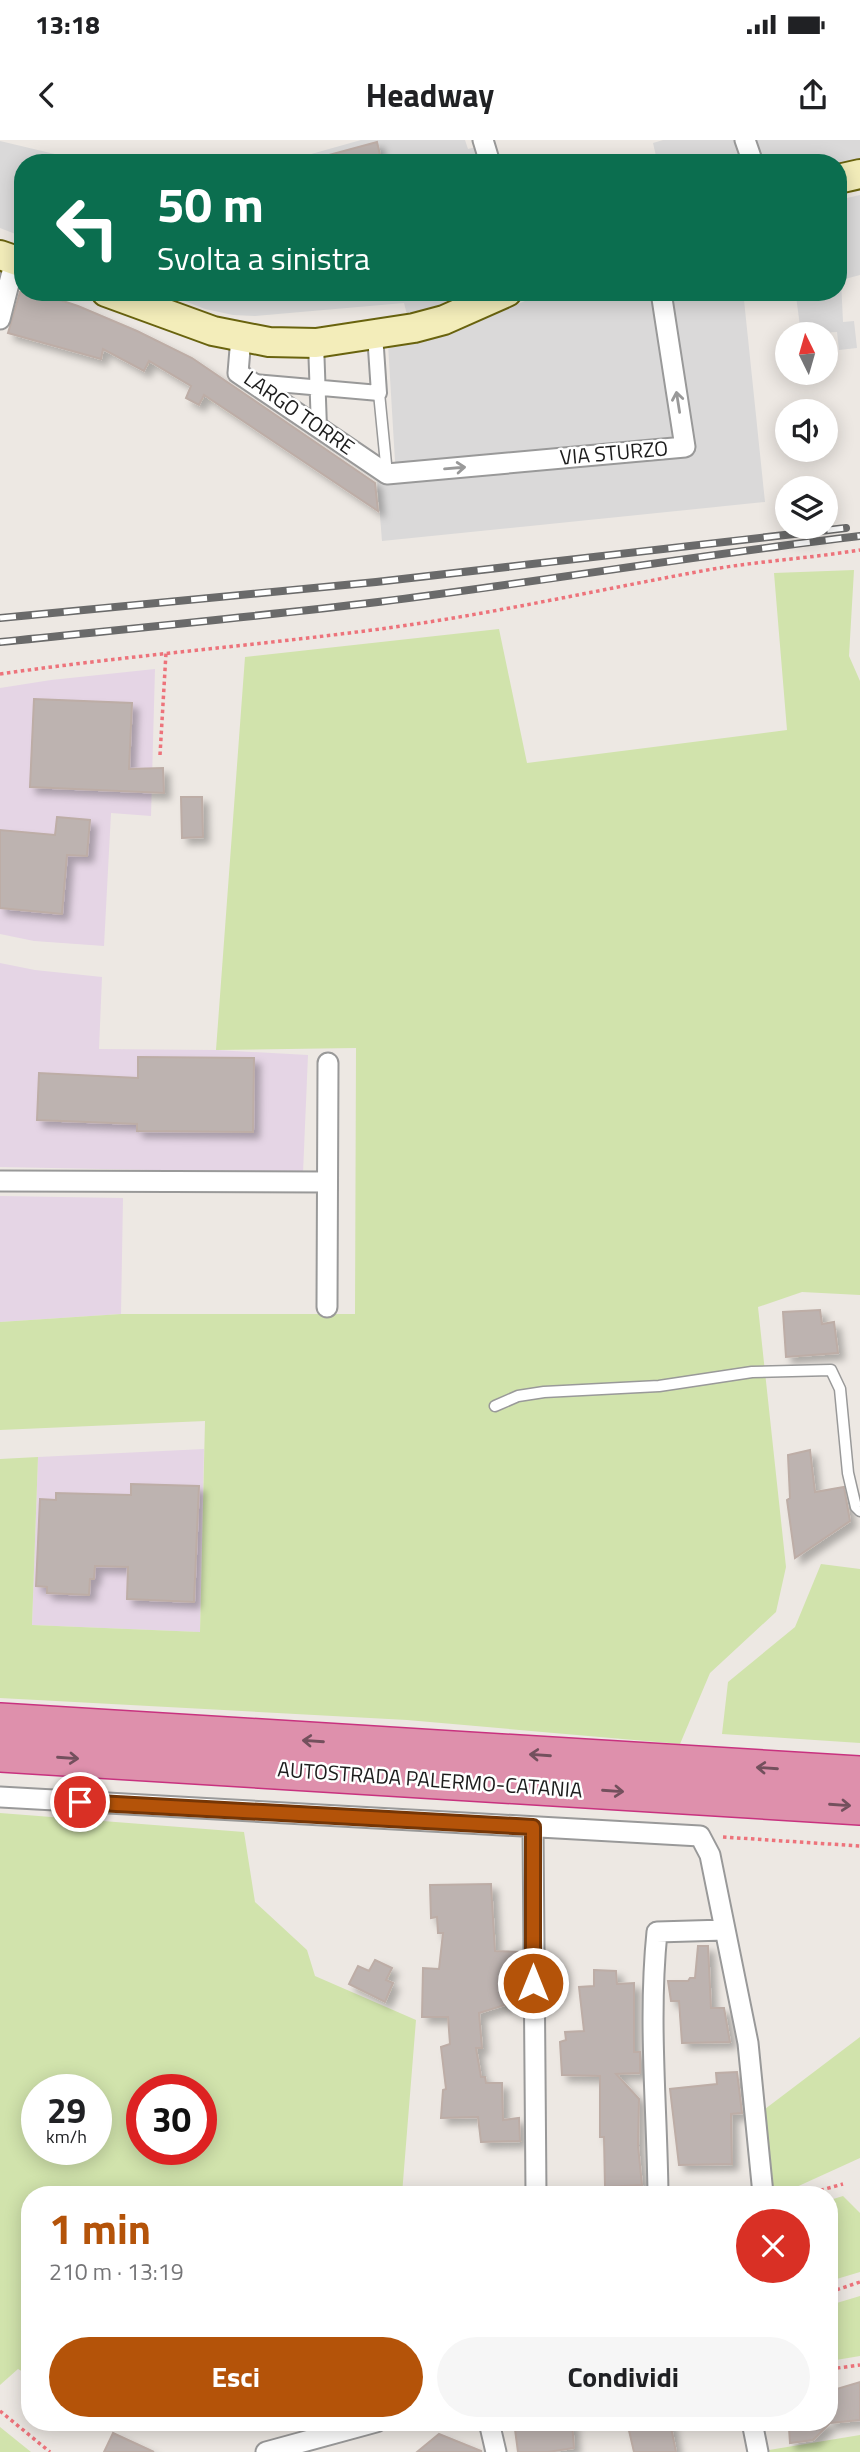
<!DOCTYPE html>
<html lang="it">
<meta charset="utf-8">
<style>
body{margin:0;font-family:"Titillium Web",sans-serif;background:#f6f6f6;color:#202124;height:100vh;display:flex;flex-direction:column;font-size:26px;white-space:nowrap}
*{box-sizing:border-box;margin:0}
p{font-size:23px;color:#757577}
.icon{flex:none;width:38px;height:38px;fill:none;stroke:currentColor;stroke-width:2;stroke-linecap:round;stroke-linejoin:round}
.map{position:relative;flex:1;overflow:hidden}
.panel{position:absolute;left:21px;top:2046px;width:817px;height:245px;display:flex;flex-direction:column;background:#fff;border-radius:28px;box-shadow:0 4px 18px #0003}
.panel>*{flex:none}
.banner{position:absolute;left:14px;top:14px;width:833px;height:147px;border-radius:28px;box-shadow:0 4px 18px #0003;background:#0b6e4f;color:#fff;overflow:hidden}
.needle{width:46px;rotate:355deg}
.buttons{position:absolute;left:775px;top:182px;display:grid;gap:14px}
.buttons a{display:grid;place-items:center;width:63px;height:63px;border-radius:50%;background:#fff;box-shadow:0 4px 18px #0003;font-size:35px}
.speed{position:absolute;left:21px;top:1934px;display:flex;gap:14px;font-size:35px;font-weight:700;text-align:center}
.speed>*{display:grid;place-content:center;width:91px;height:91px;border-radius:50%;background:#fff;box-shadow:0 4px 18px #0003;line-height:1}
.speed small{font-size:18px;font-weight:400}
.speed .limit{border:10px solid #d22;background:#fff;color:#111}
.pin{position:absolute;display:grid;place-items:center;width:60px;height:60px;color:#fff;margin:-30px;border:4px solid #fff;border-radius:50%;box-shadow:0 2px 7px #0007}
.me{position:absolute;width:77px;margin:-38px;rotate:0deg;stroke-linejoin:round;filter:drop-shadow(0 0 5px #0008)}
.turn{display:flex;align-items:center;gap:24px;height:147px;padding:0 28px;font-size:32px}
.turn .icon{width:91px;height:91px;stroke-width:2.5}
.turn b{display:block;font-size:49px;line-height:60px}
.round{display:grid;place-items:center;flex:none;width:74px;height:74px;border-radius:37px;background:#f6f6f6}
.head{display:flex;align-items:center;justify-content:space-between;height:119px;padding:0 28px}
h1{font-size:42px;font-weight:700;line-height:52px;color:#b45309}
.button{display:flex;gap:14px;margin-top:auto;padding:14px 28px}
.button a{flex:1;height:80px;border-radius:42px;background:#b45309;color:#fff;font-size:28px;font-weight:700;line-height:80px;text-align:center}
.button a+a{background:#f6f6f6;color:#202124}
.status{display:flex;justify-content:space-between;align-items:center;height:49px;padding:0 35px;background:#fff;direction:ltr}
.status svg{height:19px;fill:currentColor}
header{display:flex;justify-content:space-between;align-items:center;height:91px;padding:0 28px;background:#fff;font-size:32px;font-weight:700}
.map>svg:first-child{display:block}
.residential{fill:#dad9d9}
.industrial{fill:#e5d5e5}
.grass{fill:#d1e3ac;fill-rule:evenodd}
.building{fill:#bdb3b0;stroke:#bdada6;stroke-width:2;filter:url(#shadow)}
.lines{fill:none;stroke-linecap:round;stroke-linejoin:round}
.service-casing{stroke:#999;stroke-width:13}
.pedestrian-casing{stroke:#999;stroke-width:18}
.minor-casing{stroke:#999;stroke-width:23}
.secondary-casing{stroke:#69630e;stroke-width:32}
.motorway-casing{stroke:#c8327f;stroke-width:38}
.path{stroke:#ed737b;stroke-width:3.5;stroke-dasharray:3.5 3.5;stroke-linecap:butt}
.service{stroke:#fff;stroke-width:10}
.pedestrian{stroke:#fff;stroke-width:14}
.minor{stroke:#fff;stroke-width:19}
.secondary{stroke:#f3edba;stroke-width:28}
.motorway{stroke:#de90ac;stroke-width:35}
.rail-casing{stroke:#6a6a6a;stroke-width:8}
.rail{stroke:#fff;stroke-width:5;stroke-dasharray:16;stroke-linecap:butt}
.oneway{stroke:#999}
.oneway2{stroke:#73505d}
.route-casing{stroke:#753606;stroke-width:18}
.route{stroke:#b45309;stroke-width:12}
.labels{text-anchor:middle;stroke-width:5;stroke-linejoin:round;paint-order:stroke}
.street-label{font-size:21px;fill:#1c1c1c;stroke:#fff}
</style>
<div class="status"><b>13:18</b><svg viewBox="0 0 49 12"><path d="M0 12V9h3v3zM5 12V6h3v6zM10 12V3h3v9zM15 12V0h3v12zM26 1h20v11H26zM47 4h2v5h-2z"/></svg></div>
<header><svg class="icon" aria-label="back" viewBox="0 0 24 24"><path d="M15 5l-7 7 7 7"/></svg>Headway<svg class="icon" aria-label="share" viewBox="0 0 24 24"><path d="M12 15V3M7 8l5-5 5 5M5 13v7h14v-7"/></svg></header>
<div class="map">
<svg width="860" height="2312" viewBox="0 0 860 2312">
<defs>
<filter id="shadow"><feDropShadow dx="6" dy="6" stdDeviation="3.5" flood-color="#0004"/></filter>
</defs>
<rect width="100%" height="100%" fill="#ede8e3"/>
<!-- residential -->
<path class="residential" d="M361 0H465L468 9 477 7 482 23H290V20Z
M663 0H860V20L838 26V23H625L656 16 653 3Z
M0 1 84 21 23 23V97L0 88Z
M860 55V135L841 140 843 182 854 181 857 208 839 210 837 192 801 194 796 156 744 160 765 362 382 401 377 339 396 338 388 204 450 192 547 152H838V60Z
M162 152H485L407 175 404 163 255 176 233 175 205 169Z"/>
<!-- industrial -->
<path class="industrial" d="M155 529 151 676 111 673 104 806 34 801 0 794V548L51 540Z
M0 823 35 830 102 837 99 909 216 910 308 915 303 1033 0 1027Z
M0 1056 123 1058 121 1174 0 1182Z
M204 1309 200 1492 32 1485 38 1317Z"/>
<!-- grass -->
<path class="grass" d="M854 430 849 516 860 541V1155L802 1152 758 1167 786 1427 776 1472 710 1533 680 1604 407 1580 0 1558V1319L38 1317 32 1485 200 1492 205 1281 0 1290V1182L121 1174H355L356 908 216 910 245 517 499 489 527 623 787 590 774 433Z
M821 1424 860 1429V1603L722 1594 728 1542 795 1487Z
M0 1673 244 1692 255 1762 307 1810 315 1836 416 1880 402 2054H30V2236L18 2229 0 2245ZM37 1950H96V2009H37ZM142 1950H201V2009H142Z
M860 1897V2018L781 2054H774L765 1969Z
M843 2056 860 2073V2132L830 2141V2060Z
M860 2156V2216L830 2221V2165Z
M0 2287 31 2312H0Z
M860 2295V2312H770L769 2310Z"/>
<!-- building -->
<path class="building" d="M377 2 382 23H319L318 18Z
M20 152H36L78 166 137 191 192 218 375 343 378 371 204 255 199 265 186 258 191 246 149 221 144 231 103 209 101 219 8 193Z
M34 559 132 563 129 629 163 628 164 653 30 647Z
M181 657H202L203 697 182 698Z
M57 677 90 680 87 716 67 715 62 774 0 768V690L55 695Z
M138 917 254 918 253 992 137 991V984L37 980 39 933 138 938Z
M820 1170 822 1184 834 1182 838 1213 786 1217 783 1172Z
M810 1310 815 1352 844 1347 850 1381 795 1418 787 1360 790 1358 788 1315Z
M131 1344 199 1346 194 1462 127 1459 128 1427 95 1426 94 1439H90L89 1455 47 1453V1447L36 1446 40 1359 56 1360V1353L131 1355Z
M491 1744 495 1811 520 1812 518 1852 521 1860 479 1873 482 1908H476L481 1937H485L486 1943H502L503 1980 519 1978 520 2001 481 2002 478 1977 441 1978 443 1950 446 1949 441 1907 450 1904 448 1877H422L423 1828 439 1829 443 1793H438L437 1777 431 1778 430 1745Z
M698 1806H708L711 1868H724L730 1902 682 1903 679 1861H671L668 1841H688L690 1838H695Z
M375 1820 392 1828 386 1840 393 1843 385 1862 349 1844 358 1826 369 1831Z
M594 1830 616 1831 617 1844 634 1843V1912H640V1933L616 1934 639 1959 638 2006 642 2045 605 2047 604 1997H600V1936L562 1935 560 1902 566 1900 565 1892 584 1891 579 1847 594 1846Z
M737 1932 742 1973 731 1974 732 2024 679 2025 670 1949 717 1944 716 1933Z
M860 2242V2280L830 2283 813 2300 790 2303 789 2288 796 2282H830V2251Z
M514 2282H572L574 2308 548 2312H518Z
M627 2282H670L676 2312H634Z
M113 2293 154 2312H104Z
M439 2294 481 2311V2312H417Z"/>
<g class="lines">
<defs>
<path id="service" d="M379 253 387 334
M495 1266 518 1256 544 1252 659 1246 752 1232 831 1230 840 1249 848 1333 856 1367 860 1371"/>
<path id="pedestrian" d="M316 203 319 288
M254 242 379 253 375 194"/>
<path id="minor" d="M483 0 490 23
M745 0 753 23
M0 179 15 120
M241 197 238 233 387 334 685 307 661 152
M0 1041 327 1042
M327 1167 328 923
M0 1657 700 1696 710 1715 748 1903 763 2054
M533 1687 536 2054
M658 2054C657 1967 648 1880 657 1792L725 1790
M489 2282 496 2312
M752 2282 758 2312
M266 2312 376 2282"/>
<path id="secondary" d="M838 39 860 34
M0 115 23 123
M106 152 213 191 269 202 316 203 414 188 444 180 507 152"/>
<path id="motorway" d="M0 1581 860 1634
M0 1614 860 1667"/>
</defs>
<!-- service casing -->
<use href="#service" class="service-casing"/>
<!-- pedestrian casing -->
<use href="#pedestrian" class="pedestrian-casing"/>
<!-- minor casing -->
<use href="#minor" class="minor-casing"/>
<!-- secondary casing -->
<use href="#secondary" class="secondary-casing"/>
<!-- motorway casing -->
<use href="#motorway" class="motorway-casing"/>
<!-- path -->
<path class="path" d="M0 534C131 515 264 505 395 487 502 472 607 448 713 429 762 421 811 418 860 410
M160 615 166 513
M723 1697 860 1706
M807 2054 843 2044
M830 2152 860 2142
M830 2229 860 2225
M0 2271 50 2312"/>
<!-- service -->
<use href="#service" class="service"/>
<!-- pedestrian -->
<use href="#pedestrian" class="pedestrian"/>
<!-- minor -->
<use href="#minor" class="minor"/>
<!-- secondary -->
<use href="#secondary" class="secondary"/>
<!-- motorway -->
<use href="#motorway" class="motorway"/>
<defs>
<path id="rail" d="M0 478 376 442 846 388
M0 502C126 489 253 477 378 462 539 442 699 415 860 396"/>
</defs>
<!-- rail casing -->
<use href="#rail" class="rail-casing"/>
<!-- rail -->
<use href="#rail" class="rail"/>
</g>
<!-- one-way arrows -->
<defs><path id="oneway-shaft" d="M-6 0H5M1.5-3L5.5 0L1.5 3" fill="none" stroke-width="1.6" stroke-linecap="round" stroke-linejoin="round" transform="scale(1.75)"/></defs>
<g class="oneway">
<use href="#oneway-shaft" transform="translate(678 262) rotate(-99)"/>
<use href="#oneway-shaft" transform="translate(455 328) rotate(-5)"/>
</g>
<g class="oneway2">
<use href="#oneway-shaft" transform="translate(313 1601) rotate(-176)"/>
<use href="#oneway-shaft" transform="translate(540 1615) rotate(-176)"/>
<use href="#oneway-shaft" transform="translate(68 1618) rotate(4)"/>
<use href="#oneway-shaft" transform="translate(767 1628) rotate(-176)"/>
<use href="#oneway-shaft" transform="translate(613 1651) rotate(4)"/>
<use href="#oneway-shaft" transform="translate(840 1665) rotate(4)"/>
</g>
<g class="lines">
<defs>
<path id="route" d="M80 1662 533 1687V1843"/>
</defs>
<!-- route casing -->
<use href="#route" class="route-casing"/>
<!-- route -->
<use href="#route" class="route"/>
</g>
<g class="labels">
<!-- street labels -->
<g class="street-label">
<text transform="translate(299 273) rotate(35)" y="7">LARGO TORRE</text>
<text transform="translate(614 313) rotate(-5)" y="7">VIA STURZO</text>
<text transform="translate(430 1640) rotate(4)" y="7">AUTOSTRADA PALERMO-CATANIA</text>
</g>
</g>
</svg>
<div class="buttons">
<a><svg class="needle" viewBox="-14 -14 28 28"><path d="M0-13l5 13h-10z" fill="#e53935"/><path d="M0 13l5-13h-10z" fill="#757577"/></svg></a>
<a><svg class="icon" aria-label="sound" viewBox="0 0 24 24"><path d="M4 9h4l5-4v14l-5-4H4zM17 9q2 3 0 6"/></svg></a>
<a><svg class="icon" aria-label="layers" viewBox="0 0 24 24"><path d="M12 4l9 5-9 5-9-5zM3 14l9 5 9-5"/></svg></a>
</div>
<div class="speed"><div>29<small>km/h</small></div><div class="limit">30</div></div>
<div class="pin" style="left:80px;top:1662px;background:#d93025"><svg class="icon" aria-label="arrive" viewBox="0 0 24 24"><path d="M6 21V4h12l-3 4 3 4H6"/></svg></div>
<svg class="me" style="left:533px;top:1843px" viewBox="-20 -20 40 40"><circle r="17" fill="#b45309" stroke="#fff" stroke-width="3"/><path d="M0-11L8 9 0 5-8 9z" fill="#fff"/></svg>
<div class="banner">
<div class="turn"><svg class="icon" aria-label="left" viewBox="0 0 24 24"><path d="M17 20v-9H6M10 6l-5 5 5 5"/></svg><div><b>50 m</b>Svolta a sinistra</div></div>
</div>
<section class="panel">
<div class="head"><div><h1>1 min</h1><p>210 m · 13:19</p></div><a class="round" style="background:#d93025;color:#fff"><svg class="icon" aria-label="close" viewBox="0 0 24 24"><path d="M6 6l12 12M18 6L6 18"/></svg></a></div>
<div class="button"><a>Esci</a><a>Condividi</a></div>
</section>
</div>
